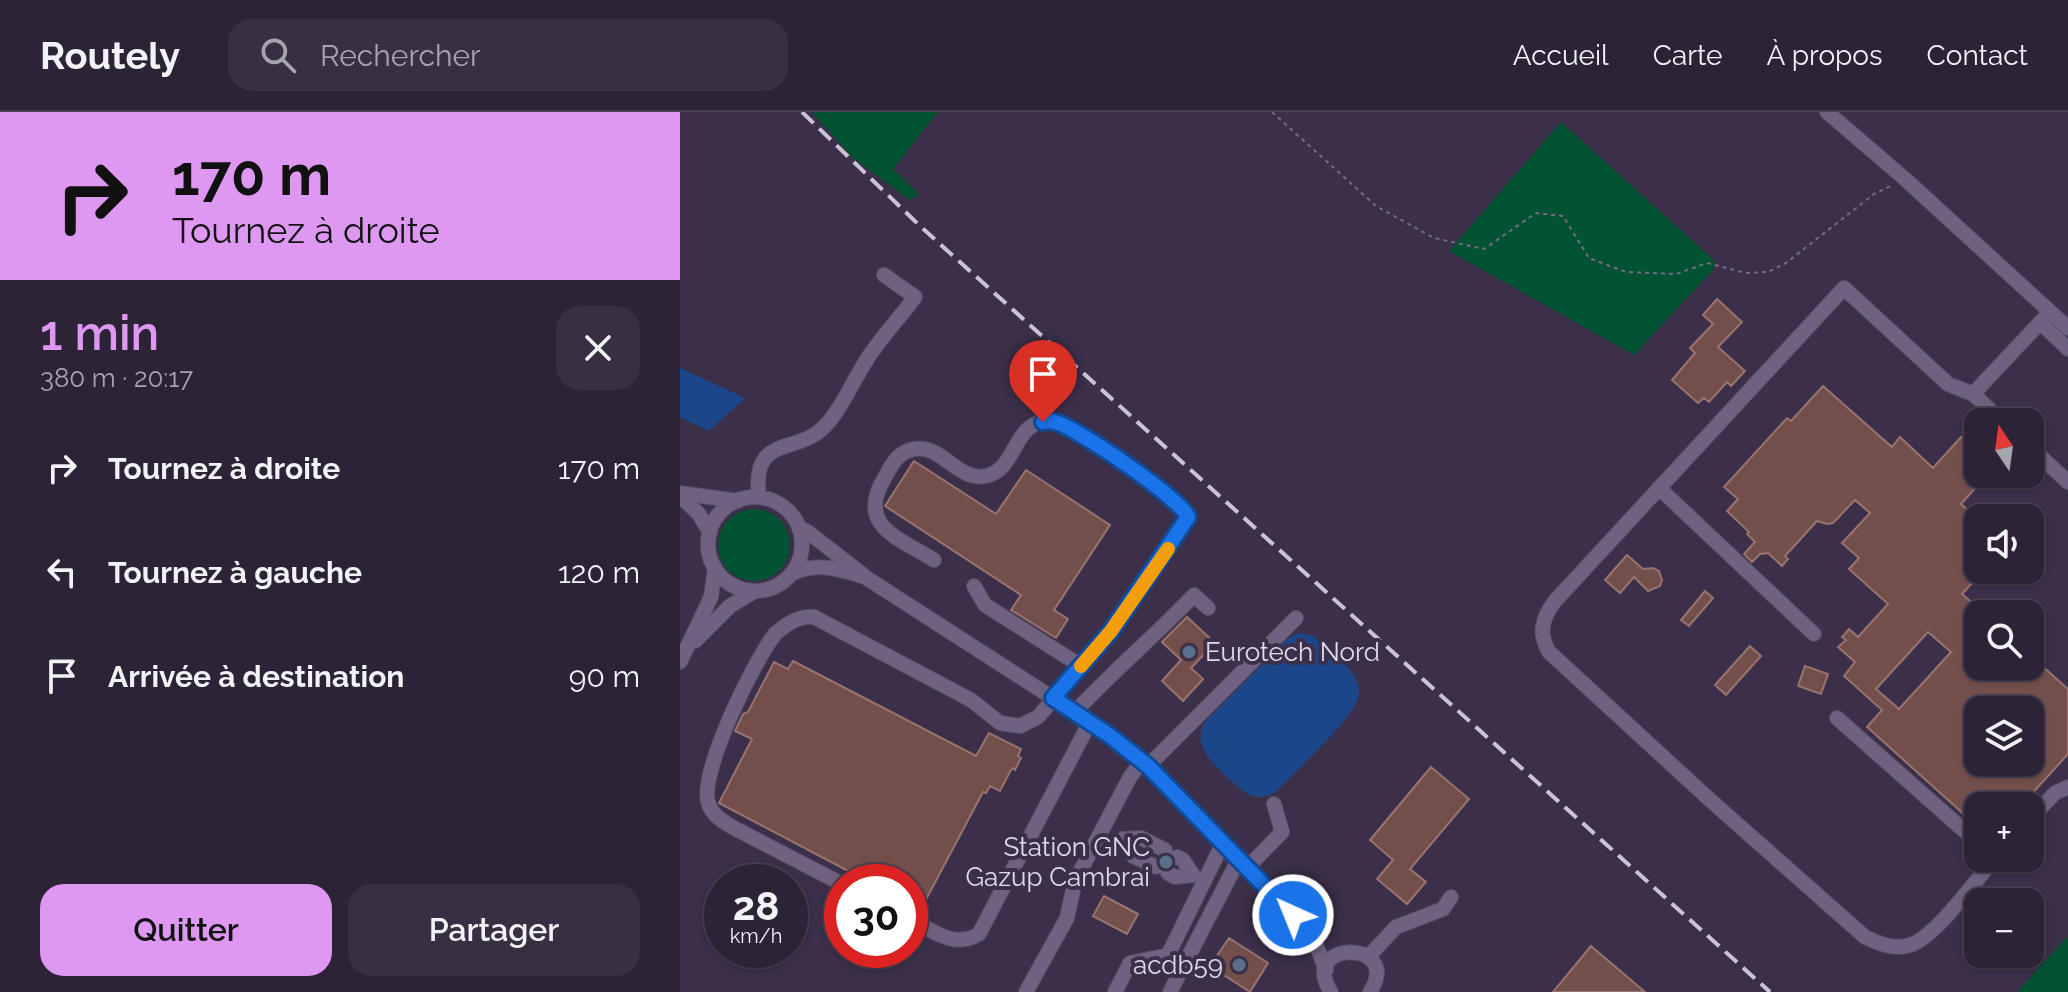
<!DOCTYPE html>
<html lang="fr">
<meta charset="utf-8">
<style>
body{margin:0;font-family:Raleway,sans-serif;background:#382f42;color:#f1f3f6;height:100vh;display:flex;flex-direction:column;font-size:30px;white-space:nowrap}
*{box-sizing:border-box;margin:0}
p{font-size:26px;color:#a6a4ad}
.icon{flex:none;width:44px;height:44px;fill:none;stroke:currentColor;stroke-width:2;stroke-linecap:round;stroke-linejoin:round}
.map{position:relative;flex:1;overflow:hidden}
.side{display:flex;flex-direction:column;background:#2c2337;width:680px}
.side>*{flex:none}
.top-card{background:#de98f2;color:#111;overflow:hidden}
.needle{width:52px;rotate:347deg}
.tools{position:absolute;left:1284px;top:296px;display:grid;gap:16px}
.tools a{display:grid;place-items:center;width:80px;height:80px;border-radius:16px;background:#2c2337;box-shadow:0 2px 6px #0004,0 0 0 2px #484052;font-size:40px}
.speed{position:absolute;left:24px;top:752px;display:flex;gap:16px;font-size:40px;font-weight:700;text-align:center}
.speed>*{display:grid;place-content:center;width:104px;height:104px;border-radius:50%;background:#2c2337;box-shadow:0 2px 6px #0004,0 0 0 2px #484052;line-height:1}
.speed small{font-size:20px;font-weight:400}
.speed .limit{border:12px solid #d22;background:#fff;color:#111}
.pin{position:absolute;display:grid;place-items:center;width:68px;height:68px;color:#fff;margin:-82px -34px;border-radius:50% 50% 50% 0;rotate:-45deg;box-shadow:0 0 8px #0007}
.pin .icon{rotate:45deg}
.me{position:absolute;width:88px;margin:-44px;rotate:316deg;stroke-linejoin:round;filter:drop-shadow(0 0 6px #0008)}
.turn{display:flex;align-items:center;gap:28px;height:168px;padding:0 40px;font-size:36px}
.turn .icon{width:104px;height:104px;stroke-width:2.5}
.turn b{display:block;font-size:56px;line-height:68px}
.round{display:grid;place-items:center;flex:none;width:84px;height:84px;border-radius:24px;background:#382f42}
.headline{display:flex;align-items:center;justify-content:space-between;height:136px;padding:0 40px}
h1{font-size:48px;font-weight:600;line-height:60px;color:#de98f2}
.button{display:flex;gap:16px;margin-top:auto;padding:16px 40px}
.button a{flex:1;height:92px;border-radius:24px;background:#de98f2;color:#111;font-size:32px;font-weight:600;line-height:92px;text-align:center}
.button a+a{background:#382f42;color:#f1f3f6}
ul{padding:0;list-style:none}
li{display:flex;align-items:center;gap:24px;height:104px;padding:0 40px}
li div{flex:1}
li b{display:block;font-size:30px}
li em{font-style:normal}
header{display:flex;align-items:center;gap:48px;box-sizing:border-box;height:112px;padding:0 40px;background:#2c2337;border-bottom:2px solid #484052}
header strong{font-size:38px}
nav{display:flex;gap:44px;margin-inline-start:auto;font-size:28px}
.search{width:560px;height:72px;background:#382f42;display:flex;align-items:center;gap:20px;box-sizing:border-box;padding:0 28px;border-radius:24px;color:#a6a4ad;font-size:30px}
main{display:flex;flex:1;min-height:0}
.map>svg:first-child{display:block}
.green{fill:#025334}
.water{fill:#1b4689}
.building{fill:#734f4c;stroke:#99736f;stroke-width:2;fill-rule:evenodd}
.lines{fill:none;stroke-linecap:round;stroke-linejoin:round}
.minor-tunnel{stroke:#544861;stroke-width:14;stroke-dasharray:14 7;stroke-linecap:butt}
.minor-casing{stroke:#574d63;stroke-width:16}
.path{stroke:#756b82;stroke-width:2;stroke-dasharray:4 4;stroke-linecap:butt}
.minor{stroke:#6f6280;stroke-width:14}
.rail{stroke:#cbc3d5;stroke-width:4;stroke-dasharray:16 8;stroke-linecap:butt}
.route-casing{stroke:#114b97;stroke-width:20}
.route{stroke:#1a73e8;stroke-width:14}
.slow{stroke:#f59e0b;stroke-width:14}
.service-dot{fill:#5c6f8a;stroke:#3b2f49;stroke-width:3}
.labels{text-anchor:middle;stroke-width:8;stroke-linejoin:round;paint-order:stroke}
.poi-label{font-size:26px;fill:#e0d9ea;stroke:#3b2f49;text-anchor:end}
</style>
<header>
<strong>Routely</strong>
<div class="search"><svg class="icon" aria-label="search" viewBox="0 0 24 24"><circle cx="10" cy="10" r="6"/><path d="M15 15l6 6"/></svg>Rechercher</div>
<nav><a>Accueil</a><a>Carte</a><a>À propos</a><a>Contact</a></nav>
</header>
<main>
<section class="side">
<div class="top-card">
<div class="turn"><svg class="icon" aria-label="right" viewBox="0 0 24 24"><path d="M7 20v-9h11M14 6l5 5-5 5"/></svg><div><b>170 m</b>Tournez à droite</div></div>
</div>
<div class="headline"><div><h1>1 min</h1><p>380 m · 20:17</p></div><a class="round"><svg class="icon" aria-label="close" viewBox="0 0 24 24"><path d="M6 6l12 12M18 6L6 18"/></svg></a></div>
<ul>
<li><svg class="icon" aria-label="right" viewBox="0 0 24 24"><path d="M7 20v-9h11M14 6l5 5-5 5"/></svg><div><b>Tournez à droite</b></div><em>170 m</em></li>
<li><svg class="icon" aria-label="left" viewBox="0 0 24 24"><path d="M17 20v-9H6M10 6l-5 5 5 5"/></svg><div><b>Tournez à gauche</b></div><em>120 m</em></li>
<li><svg class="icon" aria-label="arrive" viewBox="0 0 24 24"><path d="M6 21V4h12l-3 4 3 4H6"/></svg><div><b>Arrivée à destination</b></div><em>90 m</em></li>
</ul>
<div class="button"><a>Quitter</a><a>Partager</a></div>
</section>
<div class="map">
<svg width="1388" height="880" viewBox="0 0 1388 880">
<rect width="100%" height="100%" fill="#3b2f49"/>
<!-- green -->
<path class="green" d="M132 0H258L213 57 239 82 230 88 173 46Z
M881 10 1035 149 1033 158 954 243 769 139Z
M38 433a36 36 0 1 1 72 0a36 36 0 1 1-72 0Z
M1388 824V880H1337Z"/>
<!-- water -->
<path class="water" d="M0 256 65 286 29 319 0 305Z
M618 521C635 521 646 535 659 546 671 556 684 573 677 589 668 611 616 659 597 679 590 683 582 687 573 684 563 681 554 671 547 665 531 649 512 633 525 610L606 528Z"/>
<!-- building -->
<path class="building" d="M1037 187 1062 210 1038 235 1065 259 1051 274 1047 270 1029 290 1024 286 1018 291 992 268 1015 241 1010 236 1033 212 1023 203Z
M1143 274 1212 335 1220 325 1253 356 1281 325 1298 341V362H1308L1281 392 1298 407V458H1304L1282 482 1298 496V554H1350V543L1388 577V642L1341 694H1298V715L1187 615 1202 598 1164 564 1175 550 1158 535 1166 528 1162 525 1169 517 1178 525 1208 492 1169 457 1179 446 1162 431 1190 401 1175 388 1153 411 1147 412 1137 409 1105 444 1108 447 1102 454 1088 441 1080 442 1072 450 1064 442 1075 430 1067 422 1069 420 1047 399 1058 387 1044 375 1107 306 1111 309ZM1248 520 1271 540 1219 597 1196 577ZM1298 598H1350V650H1298Z
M234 349 316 402 346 358 430 413 374 498 388 507 376 526 331 498 341 483 205 394Z
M947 443 963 457 973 456 979 459 982 468 980 474 968 479 954 465 940 481 925 468Z
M1025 479 1033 486 1009 514 1001 508Z
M507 505 535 531 511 556 523 567 503 589 482 569 501 548 482 530Z
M1070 534 1081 544 1046 583 1035 573Z
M113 549 296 644 309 621 341 637 338 644 341 646 335 658 332 656 320 679 310 674 306 681 303 680 241 797 230 791V770H189L39 691 72 627 55 619 63 602 68 600 94 550 108 557Z
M1125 554 1148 562 1141 582 1118 574Z
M751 655 789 687 730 757 746 770 727 792 697 767 713 748 690 728Z
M424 784 458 802 447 822 413 804Z
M549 826 588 851 570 880 530 854Z
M911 834 965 880H873Z"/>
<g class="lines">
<!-- minor-tunnel -->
<path class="minor-tunnel" d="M480 746 492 753"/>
<defs>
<path id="minor" d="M1147 0 1225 67 1388 216
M1360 210 1388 237
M1293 282 1370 200
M1350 335 1388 370
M979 376 1134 522
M0 381 58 389
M0 384 19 402 30 421
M79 385C71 323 115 342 142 317 161 299 172 270 186 249 200 226 219 207 235 185L204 163
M28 432a47 47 0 1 1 94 0a47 47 0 1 1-94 0Z
M119 416 128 420 182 462
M113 461C139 450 159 457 185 465L410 610 462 649 633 825 646 858
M294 474 305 493 401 554
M15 529 50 494 75 479
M0 550 31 485 35 456
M395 600C433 559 475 524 514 483L528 496
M1157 606 1298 731
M468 654 616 506
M1350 707 1375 681 1388 675
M1315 746C1296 768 1258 821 1233 832 1216 839 1200 832 1185 825L1029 687 869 540C858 521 862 506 875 489L1164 176 1268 272 1293 282 1323 310
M476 755 453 744 443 727 461 726 485 738
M567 756 602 720 594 692
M488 761 495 765 513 763 503 748 497 745
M162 772 54 716C44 710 32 704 28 690 20 658 74 549 95 522 105 513 120 503 134 505L291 588 320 611 340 614 358 605 431 519 506 410 508 402C492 381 404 321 379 311 371 308 362 308 355 312 333 323 333 358 306 364 278 370 262 332 234 337 218 340 212 352 205 365 175 414 219 426 254 448
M230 807C253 819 274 837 299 822L410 610
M688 845 716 815 763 797 771 785
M346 880 387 806 395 769 450 665 462 649
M435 880 450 851 488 843 543 731
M490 880 559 747
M651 880C617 827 724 827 690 880"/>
</defs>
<!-- minor casing -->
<use href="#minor" class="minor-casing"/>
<!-- path -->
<path class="path" d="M592 0 696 94 754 126 804 137 856 101 883 104 909 146 946 160 996 162 1027 151 1066 161 1088 160 1106 151 1194 82 1213 73"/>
<!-- minor -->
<use href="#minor" class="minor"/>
<!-- rail -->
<path class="rail" d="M122 0 240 114 1090 880"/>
</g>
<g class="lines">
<defs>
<path id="route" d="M363 310C368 309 370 308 375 310 396 315 501 387 508 405L431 519 373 586 429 623 468 654 613 803"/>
</defs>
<!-- route casing -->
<use href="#route" class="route-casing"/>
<!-- route -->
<use href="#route" class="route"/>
<!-- slow -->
<path class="slow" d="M401 554 431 519 488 437"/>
</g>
<!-- markers -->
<g class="service-dot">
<circle cx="509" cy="540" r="8"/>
<circle cx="486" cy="750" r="8"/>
<circle cx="559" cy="853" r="8"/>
</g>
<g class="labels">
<!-- poi labels -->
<g class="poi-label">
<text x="525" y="549" text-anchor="start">Eurotech Nord</text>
<text x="470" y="744">Station GNC<tspan x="470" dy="30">Gazup Cambrai</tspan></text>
<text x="543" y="862">acdb59</text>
</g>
</g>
</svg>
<div class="tools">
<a><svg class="needle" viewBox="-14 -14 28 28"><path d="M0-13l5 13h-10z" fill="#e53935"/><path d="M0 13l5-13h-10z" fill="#a6a4ad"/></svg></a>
<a><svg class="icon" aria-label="sound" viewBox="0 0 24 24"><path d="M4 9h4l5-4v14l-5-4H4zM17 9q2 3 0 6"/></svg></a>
<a><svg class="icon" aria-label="search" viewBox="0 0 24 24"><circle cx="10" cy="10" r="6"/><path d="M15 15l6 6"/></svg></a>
<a><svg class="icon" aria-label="layers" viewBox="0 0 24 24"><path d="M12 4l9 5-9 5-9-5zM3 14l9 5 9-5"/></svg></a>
<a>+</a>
<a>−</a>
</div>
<div class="speed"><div>28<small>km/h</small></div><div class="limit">30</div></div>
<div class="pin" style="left:363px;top:310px;background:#d93025"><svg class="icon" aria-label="arrive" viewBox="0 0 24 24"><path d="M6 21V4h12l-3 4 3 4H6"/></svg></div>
<svg class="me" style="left:613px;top:803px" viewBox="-20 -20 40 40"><circle r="17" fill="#1a73e8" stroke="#fff" stroke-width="3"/><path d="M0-11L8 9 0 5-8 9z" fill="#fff"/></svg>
</div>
</main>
